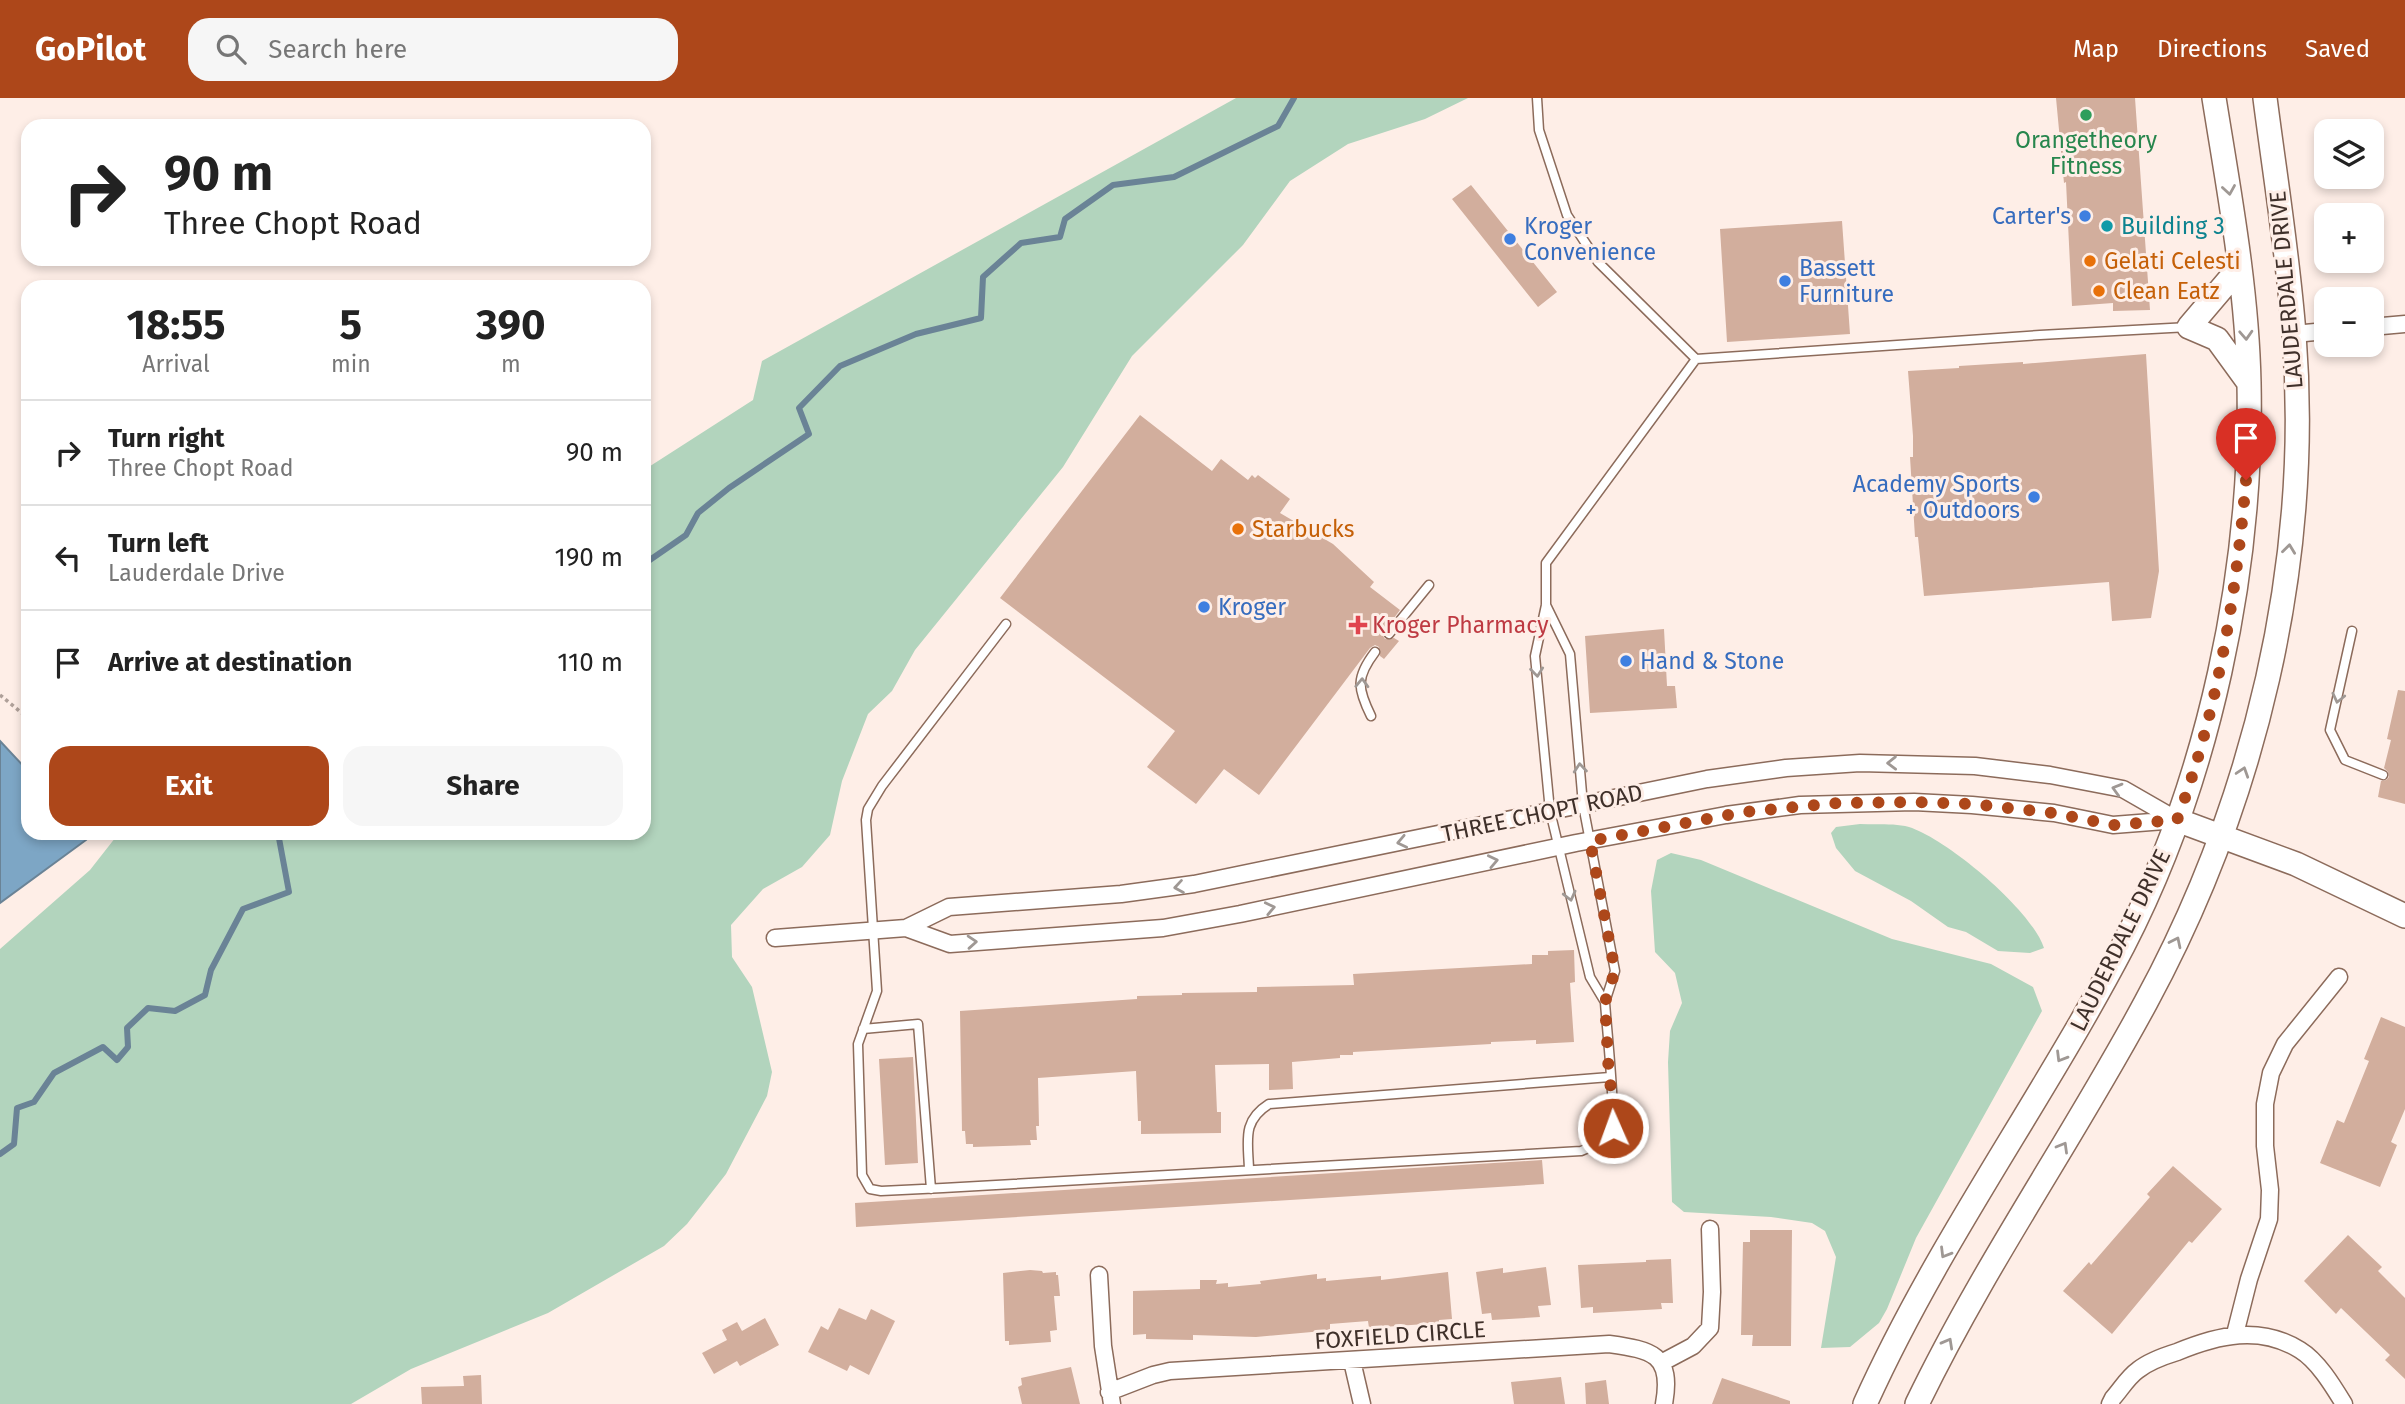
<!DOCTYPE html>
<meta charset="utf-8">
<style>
body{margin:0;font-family:"Fira Sans",sans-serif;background:#f6f6f6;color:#222;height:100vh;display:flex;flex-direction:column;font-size:26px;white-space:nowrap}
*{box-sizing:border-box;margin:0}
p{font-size:23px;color:#767676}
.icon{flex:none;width:38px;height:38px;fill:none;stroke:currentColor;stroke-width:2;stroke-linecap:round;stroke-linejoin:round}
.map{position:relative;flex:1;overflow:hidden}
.drawer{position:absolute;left:21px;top:182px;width:630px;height:560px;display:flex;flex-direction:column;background:#fff;border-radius:21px;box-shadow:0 4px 10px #0003}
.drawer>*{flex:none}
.top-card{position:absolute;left:21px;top:21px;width:630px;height:147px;border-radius:21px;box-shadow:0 4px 10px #0003;background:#fff;color:#222;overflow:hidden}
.controls{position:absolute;left:2314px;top:21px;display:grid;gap:14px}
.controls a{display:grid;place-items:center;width:70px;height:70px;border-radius:14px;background:#fff;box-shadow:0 4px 10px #0003;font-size:35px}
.pin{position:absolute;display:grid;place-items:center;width:60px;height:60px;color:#fff;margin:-72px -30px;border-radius:50% 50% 50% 0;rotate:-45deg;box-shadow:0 0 7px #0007}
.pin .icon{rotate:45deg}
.me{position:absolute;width:77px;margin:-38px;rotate:358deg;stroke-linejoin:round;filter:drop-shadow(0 0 5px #0008)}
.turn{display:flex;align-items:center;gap:24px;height:147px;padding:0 28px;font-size:32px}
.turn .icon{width:91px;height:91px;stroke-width:2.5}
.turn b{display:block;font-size:49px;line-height:60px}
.eta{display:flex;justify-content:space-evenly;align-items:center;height:119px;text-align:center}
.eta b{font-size:42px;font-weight:700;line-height:49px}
.cta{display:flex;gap:14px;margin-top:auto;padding:14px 28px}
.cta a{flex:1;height:80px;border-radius:21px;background:#ad471a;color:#fff;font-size:28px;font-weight:700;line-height:80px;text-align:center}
.cta a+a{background:#f6f6f6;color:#222}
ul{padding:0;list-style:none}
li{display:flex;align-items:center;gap:21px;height:105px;padding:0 28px;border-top:2px solid #e0e0e0}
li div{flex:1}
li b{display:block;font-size:26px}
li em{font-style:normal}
header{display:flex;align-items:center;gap:42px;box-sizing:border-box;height:98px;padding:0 35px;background:#ad471a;color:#fff}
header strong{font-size:33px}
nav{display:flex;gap:38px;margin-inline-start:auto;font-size:24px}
.search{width:490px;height:63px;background:#f6f6f6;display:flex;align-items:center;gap:18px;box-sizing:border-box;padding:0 24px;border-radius:21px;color:#767676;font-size:26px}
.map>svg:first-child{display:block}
.green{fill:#b2d4bd}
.water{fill:#7da6c5;stroke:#6a8396;stroke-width:2}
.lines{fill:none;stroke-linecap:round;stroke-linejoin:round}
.stream{stroke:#6a8396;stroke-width:6}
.building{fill:#d2ae9d}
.service-casing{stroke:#8c6b5b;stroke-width:11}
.minor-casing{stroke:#8c6b5b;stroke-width:19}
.secondary-casing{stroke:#8c6b5b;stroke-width:26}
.path{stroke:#afa099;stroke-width:3.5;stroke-dasharray:3.5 3.5;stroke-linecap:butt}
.service{stroke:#fff;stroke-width:8}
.minor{stroke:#fff;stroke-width:16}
.secondary{stroke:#fff;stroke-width:23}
.oneway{stroke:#9f9894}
.route{stroke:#ad471a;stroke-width:12;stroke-dasharray:0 21.6}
.leisure-dot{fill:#2e9e5b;stroke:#feeee7;stroke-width:2.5}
.shop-dot{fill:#3f7fe0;stroke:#feeee7;stroke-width:2.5}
.culture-dot{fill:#0f9aa8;stroke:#feeee7;stroke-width:2.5}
.food-dot{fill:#e8710a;stroke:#feeee7;stroke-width:2.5}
.health-dot{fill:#e0444e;stroke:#feeee7;stroke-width:2.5}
.labels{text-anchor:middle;stroke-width:6;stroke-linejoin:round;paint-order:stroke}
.leisure-label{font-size:23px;fill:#27864d;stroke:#feeee7}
.shop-label{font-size:23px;fill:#366cbe;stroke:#feeee7;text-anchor:start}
.culture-label{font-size:23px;fill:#0d838f;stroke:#feeee7;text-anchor:start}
.food-label{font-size:23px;fill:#c56008;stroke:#feeee7;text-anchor:start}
.street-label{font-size:23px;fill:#3f302a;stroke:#feeee7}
.health-label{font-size:23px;fill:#be3a42;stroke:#feeee7;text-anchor:start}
</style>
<header>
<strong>GoPilot</strong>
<div class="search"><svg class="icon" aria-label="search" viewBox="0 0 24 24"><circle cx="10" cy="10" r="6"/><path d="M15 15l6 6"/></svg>Search here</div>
<nav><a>Map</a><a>Directions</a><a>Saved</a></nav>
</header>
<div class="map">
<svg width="2405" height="1306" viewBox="0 0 2405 1306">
<rect width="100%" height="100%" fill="#feeee7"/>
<!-- green -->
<path class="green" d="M1236 0H1468L1425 21 1348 46 1290 83 1243 147 1132 258 1063 369 915 552 892 593 868 616 842 683 830 737 802 769 763 791 731 827 732 859 752 889 772 974 767 998 726 1076 687 1126 664 1148 548 1215 411 1271 351 1306H0V851L90 772 119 735H644V372L753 302 762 263Z
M1860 726C1875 727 1894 725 1909 729 1947 741 2032 812 2044 850L2030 855 1998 853 1966 834 1948 829 1911 803 1855 773 1836 750 1831 735 1836 729Z
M1671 755 1701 762 1892 841 1991 866 2033 889 2042 913 1916 1140 1887 1211 1879 1225 1850 1249 1821 1250 1836 1159 1825 1133 1812 1125 1771 1119 1684 1114 1672 1104 1668 964 1670 933 1682 905 1675 875 1655 854 1651 793 1657 762Z"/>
<!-- water -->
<path class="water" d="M0 643 28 673V735H83L86 742 0 805Z"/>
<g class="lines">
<!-- stream -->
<path class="stream" d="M644 466 686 437 698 415 729 390 809 336 799 310 840 268 916 236 981 220 983 179 1021 145 1060 139 1065 121 1113 87 1174 79 1278 28 1294 0
M0 1056 14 1046 17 1010 34 1004 54 975 103 949 117 962 128 949 127 930 148 910 175 913 205 897 211 872 243 811 289 794 278 735"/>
</g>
<!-- building -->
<path class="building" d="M2056 0H2135L2150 212 2113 213V205L2072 208 2066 84 2064 85Z
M1471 87 1557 194 1538 209 1452 101Z
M1842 123 1850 236 1727 244 1720 131Z
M2146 256 2159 473 2151 520 2112 523 2109 484 1924 498 1918 439H1915L1910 359H1913V338L1908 273 1959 270V268L2023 264V266Z
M1140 317 1212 373 1221 361 1248 382 1252 377 1255 380 1258 377 1290 401 1280 415 1333 446 1374 484 1370 489 1400 512 1382 536 1385 541 1394 540 1399 543 1384 561 1380 558 1379 549 1375 547 1370 550 1259 697 1224 671 1196 706 1147 669 1175 633 1000 500Z
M1664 531 1667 588H1675L1677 610 1590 615 1585 538Z
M2398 592 2405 593V706L2378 699 2381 683 2386 682 2389 679 2388 674 2384 670 2391 642 2387 641Z
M1574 852 1575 884 1570 885 1574 944 1536 946V942L1491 944V946L1353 954V957H1340V960L1292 964 1293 991 1269 992V966L1215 967 1217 1014H1221V1035L1141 1036V1023H1138L1136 973 1038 980 1039 1028H1036L1037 1042H1030L1031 1047 973 1049V1046H966L965 1033H962L960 913 1137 901V898L1182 897V895L1257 894V889L1354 887 1353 876 1532 866V857H1548V853Z
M2381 919 2405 929V1011L2391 1044 2397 1047 2380 1089 2320 1065 2337 1022 2344 1025 2369 963 2364 961Z
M913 959 918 1065 885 1067 879 961Z
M1542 1062 1544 1086 856 1129 855 1105Z
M2173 1068 2222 1111 2192 1145 2189 1143 2112 1236 2063 1193 2089 1164 2091 1167 2150 1099 2147 1096Z
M1750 1132H1792L1791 1248H1752L1753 1237H1741L1743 1144H1750Z
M2348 1137 2382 1169 2378 1173 2405 1200V1281L2385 1262 2390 1257 2341 1210 2336 1216 2304 1183Z
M1671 1161 1673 1205H1661L1662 1211 1593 1215V1209L1581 1210 1578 1167 1646 1164V1162Z
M1546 1169 1551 1207 1538 1208 1540 1219 1492 1222 1491 1215 1482 1216 1476 1174 1503 1170V1175Z
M1030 1172 1042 1173 1043 1175 1056 1174V1177H1058L1060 1198H1054L1057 1232 1050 1233 1051 1244 1009 1247V1243H1005L1003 1175Z
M1448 1174 1452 1221 1439 1222V1225L1369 1230 1368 1223 1330 1226V1231L1323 1233 1256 1239 1193 1237V1242L1146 1241V1236L1133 1237V1193L1200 1191V1182H1217L1216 1186 1228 1185V1189L1261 1186 1260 1183 1317 1176V1181L1326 1180V1183L1381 1178V1182Z
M839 1210 866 1222 871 1211 895 1223 869 1277 850 1267 847 1273 808 1254 821 1228 828 1232Z
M765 1220 779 1247 740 1268 737 1263 714 1276 702 1255 727 1242 722 1232 737 1224 742 1233Z
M1071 1269 1080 1306H1022L1018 1289 1022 1287 1021 1280Z
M481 1277 482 1306H422L421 1289 464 1288 463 1278Z
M1561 1279 1565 1306H1514L1511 1284Z
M1722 1280 1790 1303V1306H1712Z
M1606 1282 1609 1306H1586L1585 1285Z"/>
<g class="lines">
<defs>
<path id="service" d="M1537 0 1539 32 1567 117 1598 164 1696 261
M1546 507 1570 556 1583 707 1615 873 1605 904 1590 879 1550 713 1535 558 1546 507V465L1696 261 2040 237 2189 229
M1006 526 882 688 868 711 866 722 877 893 858 946 862 1077 870 1091 881 1093 943 1090 1581 1053C1594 1048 1604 1045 1611 1033 1617 1023 1606 923 1605 904
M2352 533 2330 632 2345 662 2383 677
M1389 536 1429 487
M1371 618C1357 590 1356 579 1375 554
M863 931 918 926 931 1091
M1249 1071C1248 1042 1242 1023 1269 1006L1610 979"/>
<path id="minor" d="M2371 229 2405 226
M2294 236 2326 233
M906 830 950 846 1163 830 1240 816 1576 745 1726 717 1800 707 1914 704 1972 707 2054 715 2113 727 2177 722
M775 840 906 830 949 809 1121 796 1194 786 1707 681 1786 670 1860 665 1975 668 2050 677 2123 691 2177 722
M1099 1177 1103 1248 1112 1306
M2235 1236 2249 1181 2269 1121 2270 1092 2265 1048V1006L2271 975 2285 946 2339 879
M1352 1263 1362 1306
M1661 1265 1693 1248 1710 1230 1712 1194 1710 1131
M1109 1294 1153 1277 1170 1273 1609 1246C1652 1252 1673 1256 1664 1306
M2110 1306 2113 1300C2121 1291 2128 1279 2138 1272 2148 1264 2164 1258 2177 1254 2218 1237 2260 1227 2300 1252 2318 1263 2333 1288 2344 1306"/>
<path id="secondary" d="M2240 169 2189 229 2217 241 2249 285
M2177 722 2296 766 2405 818
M1865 1306C1937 1146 2042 1003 2123 848 2209 681 2253 473 2249 285 2247 189 2229 94 2214 0
M1917 1306C1984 1167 2073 1040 2146 904 2255 703 2312 465 2294 236 2288 157 2275 78 2265 0"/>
</defs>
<!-- service casing -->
<use href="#service" class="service-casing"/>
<!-- minor casing -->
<use href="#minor" class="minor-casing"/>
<!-- secondary casing -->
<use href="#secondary" class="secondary-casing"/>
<!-- path -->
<path class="path" d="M0 597 28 620"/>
<!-- service -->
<use href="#service" class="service"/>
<!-- minor -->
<use href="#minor" class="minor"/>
<!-- secondary -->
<use href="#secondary" class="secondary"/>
</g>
<!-- one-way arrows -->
<defs><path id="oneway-chevron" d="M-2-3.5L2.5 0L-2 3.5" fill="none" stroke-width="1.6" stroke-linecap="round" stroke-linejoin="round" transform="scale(1.75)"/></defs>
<g class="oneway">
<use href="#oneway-chevron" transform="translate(2229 92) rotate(81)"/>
<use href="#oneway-chevron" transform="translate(2246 237) rotate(87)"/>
<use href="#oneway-chevron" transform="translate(2289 451) rotate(-83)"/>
<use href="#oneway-chevron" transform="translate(1537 574) rotate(84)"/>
<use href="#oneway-chevron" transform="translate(1362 585) rotate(-88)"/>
<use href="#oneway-chevron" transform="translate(2338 600) rotate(103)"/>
<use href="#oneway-chevron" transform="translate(1892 665) rotate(179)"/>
<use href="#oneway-chevron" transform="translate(1580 670) rotate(-95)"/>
<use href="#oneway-chevron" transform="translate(2243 674) rotate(-72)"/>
<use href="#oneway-chevron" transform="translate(2117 691) rotate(-164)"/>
<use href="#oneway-chevron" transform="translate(1402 744) rotate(168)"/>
<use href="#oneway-chevron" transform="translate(1493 763) rotate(-12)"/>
<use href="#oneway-chevron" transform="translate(1179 789) rotate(171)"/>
<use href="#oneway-chevron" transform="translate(1570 798) rotate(76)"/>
<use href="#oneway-chevron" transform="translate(1270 810) rotate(-12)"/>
<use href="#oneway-chevron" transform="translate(972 844) rotate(-4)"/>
<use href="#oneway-chevron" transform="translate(2176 844) rotate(-64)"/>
<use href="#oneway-chevron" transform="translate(2061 959) rotate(121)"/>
<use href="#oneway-chevron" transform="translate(2063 1049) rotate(-60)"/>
<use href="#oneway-chevron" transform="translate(1945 1155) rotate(121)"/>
<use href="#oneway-chevron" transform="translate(1948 1245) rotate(-61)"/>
</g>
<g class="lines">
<!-- route -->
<path class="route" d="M1613 1030 1614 1006 1609 979 1605 904 1615 873 1590 743 1744 714 1838 705 1914 704 1972 706 2054 715 2113 727 2177 722C2218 613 2236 497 2246 382"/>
</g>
<!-- markers -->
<circle class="leisure-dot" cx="2086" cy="17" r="7"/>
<g class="shop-dot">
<circle cx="2085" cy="118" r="7"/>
<circle cx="1510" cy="141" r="7"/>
<circle cx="1785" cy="183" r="7"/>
<circle cx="2034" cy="399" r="7"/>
<circle cx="1204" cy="509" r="7"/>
<circle cx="1626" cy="563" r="7"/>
</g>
<circle class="culture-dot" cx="2107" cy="128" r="7"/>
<g class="food-dot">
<circle cx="2090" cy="163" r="7"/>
<circle cx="2099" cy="193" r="7"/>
<circle cx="1238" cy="431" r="7"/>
</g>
<path class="health-dot" d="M1354.5 516.5h7v7h7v7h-7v7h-7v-7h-7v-7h7z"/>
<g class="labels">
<!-- leisure labels -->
<g class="leisure-label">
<text x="2086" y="50">Orangetheory<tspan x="2086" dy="26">Fitness</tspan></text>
</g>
<!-- shop labels -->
<g class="shop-label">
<text x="2071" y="126" text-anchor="end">Carter's</text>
<text x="1524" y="136">Kroger<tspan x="1524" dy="26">Convenience</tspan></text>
<text x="1799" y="178">Bassett<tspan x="1799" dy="26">Furniture</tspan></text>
<text x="2020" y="394" text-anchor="end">Academy Sports<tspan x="2020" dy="26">+ Outdoors</tspan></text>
<text x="1218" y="517">Kroger</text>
<text x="1640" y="571">Hand &amp; Stone</text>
</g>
<!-- culture labels -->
<g class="culture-label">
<text x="2121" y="136">Building 3</text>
</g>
<!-- food labels -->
<g class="food-label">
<text x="2104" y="171">Gelati Celesti</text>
<text x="2113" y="201">Clean Eatz</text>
<text x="1252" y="439">Starbucks</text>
</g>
<!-- street labels -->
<g class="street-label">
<text transform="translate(2286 192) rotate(-95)" y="8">LAUDERDALE DRIVE</text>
<text transform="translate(1542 715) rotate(-12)" y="8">THREE CHOPT ROAD</text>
<text transform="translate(2120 842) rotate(-64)" y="8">LAUDERDALE DRIVE</text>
<text transform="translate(1400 1237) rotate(-4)" y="8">FOXFIELD CIRCLE</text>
</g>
<!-- health labels -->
<g class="health-label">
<text x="1372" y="535">Kroger Pharmacy</text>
</g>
</g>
</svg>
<div class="controls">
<a><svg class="icon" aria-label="layers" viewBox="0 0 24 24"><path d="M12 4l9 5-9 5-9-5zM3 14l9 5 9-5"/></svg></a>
<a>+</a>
<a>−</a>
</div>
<div class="pin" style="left:2246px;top:382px;background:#d93025"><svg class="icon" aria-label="arrive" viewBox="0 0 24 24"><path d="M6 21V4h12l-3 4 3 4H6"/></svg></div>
<svg class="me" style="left:1613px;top:1030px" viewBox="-20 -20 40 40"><circle r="17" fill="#ad471a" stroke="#fff" stroke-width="3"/><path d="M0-11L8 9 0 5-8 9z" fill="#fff"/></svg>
<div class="top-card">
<div class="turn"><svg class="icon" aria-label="right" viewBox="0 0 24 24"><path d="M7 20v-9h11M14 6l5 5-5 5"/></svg><div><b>90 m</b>Three Chopt Road</div></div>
</div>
<section class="drawer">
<div class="eta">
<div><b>18:55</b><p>Arrival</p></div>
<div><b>5</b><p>min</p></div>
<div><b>390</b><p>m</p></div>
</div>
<ul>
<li><svg class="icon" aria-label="right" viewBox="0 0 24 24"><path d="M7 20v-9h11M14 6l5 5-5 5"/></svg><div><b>Turn right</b><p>Three Chopt Road</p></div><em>90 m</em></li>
<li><svg class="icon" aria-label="left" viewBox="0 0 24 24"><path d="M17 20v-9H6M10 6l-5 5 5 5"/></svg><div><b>Turn left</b><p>Lauderdale Drive</p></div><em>190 m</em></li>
<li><svg class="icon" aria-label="arrive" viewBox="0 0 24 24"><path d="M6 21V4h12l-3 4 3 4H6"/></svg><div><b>Arrive at destination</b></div><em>110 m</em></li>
</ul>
<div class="cta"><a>Exit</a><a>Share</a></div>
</section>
</div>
